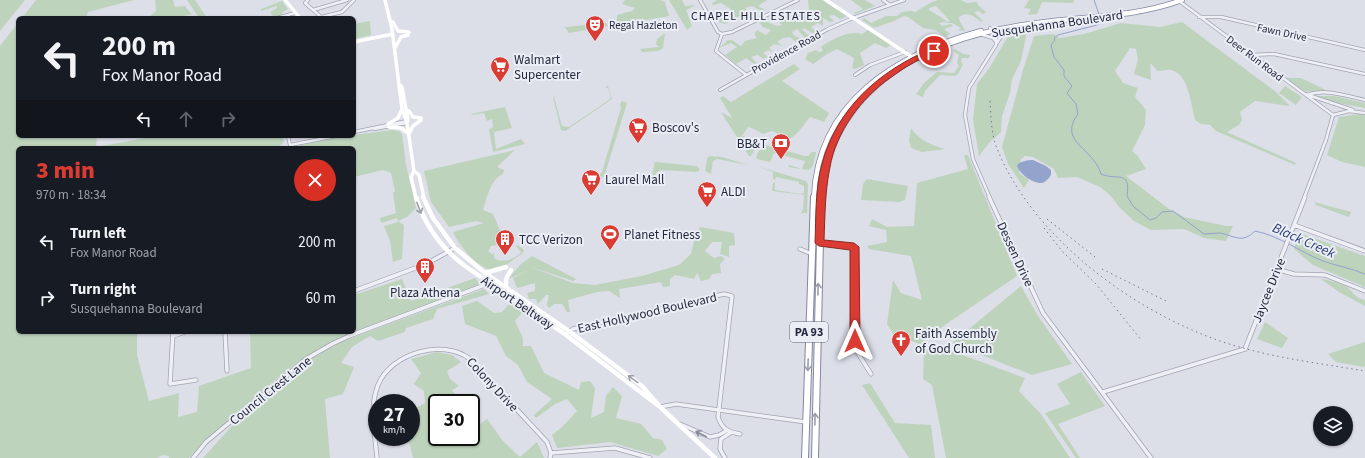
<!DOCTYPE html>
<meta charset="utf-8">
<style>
body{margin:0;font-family:"Source Sans 3",sans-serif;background:#20242c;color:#f1f3f6;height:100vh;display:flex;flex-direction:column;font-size:15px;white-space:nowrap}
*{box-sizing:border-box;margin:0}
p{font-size:13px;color:#9ea1a6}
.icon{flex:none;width:22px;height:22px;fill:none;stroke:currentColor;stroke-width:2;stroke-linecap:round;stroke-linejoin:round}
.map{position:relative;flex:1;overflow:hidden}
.sheet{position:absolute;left:16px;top:146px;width:340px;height:188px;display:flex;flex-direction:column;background:#171b24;border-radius:6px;box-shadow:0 1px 3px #0004}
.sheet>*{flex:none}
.top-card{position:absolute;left:16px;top:16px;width:340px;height:122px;border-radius:6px;box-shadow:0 1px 3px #0004;background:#171b24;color:#f1f3f6;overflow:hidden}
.tools{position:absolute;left:1313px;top:406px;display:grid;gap:8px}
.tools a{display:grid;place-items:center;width:40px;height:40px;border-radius:50%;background:#171b24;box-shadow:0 1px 3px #0004;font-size:20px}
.speed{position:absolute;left:368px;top:394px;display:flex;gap:8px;font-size:20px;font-weight:700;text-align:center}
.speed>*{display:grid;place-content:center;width:52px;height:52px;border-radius:50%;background:#171b24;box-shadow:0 1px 3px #0004;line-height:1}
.speed small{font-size:10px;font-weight:400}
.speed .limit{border:2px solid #111;border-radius:6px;background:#fff;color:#111}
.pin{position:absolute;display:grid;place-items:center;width:34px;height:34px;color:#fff;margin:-17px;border:2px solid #fff;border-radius:50%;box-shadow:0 1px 4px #0007}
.me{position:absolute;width:44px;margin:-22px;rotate:0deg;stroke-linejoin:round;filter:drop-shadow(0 0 3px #0008)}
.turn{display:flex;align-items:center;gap:14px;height:84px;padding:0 20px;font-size:18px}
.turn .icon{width:52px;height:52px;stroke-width:2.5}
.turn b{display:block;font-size:28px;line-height:34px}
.lanes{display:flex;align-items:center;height:38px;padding:0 20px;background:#0003;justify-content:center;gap:20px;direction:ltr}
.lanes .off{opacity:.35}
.round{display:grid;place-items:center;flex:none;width:42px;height:42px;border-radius:21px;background:#20242c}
.head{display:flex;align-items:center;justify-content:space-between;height:68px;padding:0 20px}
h1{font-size:24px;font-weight:800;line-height:30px;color:#da3c34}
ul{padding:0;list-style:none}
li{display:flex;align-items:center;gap:12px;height:56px;padding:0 20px}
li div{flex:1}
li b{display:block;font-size:15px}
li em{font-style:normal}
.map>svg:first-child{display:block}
.green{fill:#bed3bc}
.water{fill:#93a3cc}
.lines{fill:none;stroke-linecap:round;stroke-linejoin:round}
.stream{stroke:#93a3cc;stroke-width:1}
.street-far1-casing{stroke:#a1a4b2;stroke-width:4}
.street-casing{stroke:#a1a4b2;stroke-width:5}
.highway-far1-casing{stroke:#8288a0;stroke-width:6}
.highway-casing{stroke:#8288a0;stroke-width:8}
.street-far1{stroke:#eff0f6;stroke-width:2.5}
.street{stroke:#eff0f6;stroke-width:3.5}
.secondary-far1{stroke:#fff;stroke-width:3.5}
.secondary{stroke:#fff;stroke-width:4.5}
.highway-far1{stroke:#fff;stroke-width:4.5}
.highway{stroke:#fff;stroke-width:6}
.rail{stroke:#747a93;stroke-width:1;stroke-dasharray:1.5 3.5;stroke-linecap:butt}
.oneway{stroke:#9c9fa9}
.oneway2{stroke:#8a8c9a}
.route{fill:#da3c34;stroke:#8e2722}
.labels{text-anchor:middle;stroke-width:4;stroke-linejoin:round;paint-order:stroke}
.far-poi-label{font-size:11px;fill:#24293f;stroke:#ebeef5;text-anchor:start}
.far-street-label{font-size:11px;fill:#24293f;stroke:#ebeef5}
.far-neighbourhood-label{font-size:12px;letter-spacing:1px;fill:#171b30;stroke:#ebeef5}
.shield{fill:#ebeef5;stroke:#606476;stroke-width:1}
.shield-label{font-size:12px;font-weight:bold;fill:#24293f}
.street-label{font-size:13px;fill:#24293f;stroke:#ebeef5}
.poi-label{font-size:13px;fill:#24293f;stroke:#ebeef5;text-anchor:start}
.water-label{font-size:14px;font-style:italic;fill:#2b3e77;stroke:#ebeef5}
</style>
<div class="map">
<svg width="1365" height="458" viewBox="0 0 1365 458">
<rect width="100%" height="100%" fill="#dcdee8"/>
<!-- green -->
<path class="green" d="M0 0H25L0 31Z
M36 0H134L88 12 86 18H22Z
M155 0H173L175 7 186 6V8L192 14 176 18H148L156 11Z
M187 0H195L207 18H199Z
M625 0H660L665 2 669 16 617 25V15L632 11 635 8 622 4Z
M669 0H682L685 6 696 5 686 10 692 26 687 30Z
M717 0H767L758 6 765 10 764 12 752 6 745 8 748 12 725 24 716 21 714 17 731 9 721 3 713 5 712 3Z
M808 0H822L847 16 840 19 834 15 829 16 834 21 830 22 823 18V26L818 23 811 27 817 32 812 33 804 28 802 29 809 36 805 38 797 29 792 32 795 36 802 39 796 42 790 37 783 38 777 42 783 46 774 44 769 48 775 53 768 50 763 53 768 57 763 59 758 55 751 57 757 63 754 64 746 58 736 64 725 55 737 47 731 43 719 48 728 40H732L741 46 745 41 757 38 754 34 757 30 766 35 771 30 763 27 759 22 769 18 767 22 777 26 782 25 777 19 809 10Z
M851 0H865L875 6 855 14 854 13 863 9Z
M938 0H961L967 3 977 2 978 5 986 12 983 14 979 11 974 12 983 21 981 22C974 16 967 11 959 17 959 23 963 25 965 31L958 30 961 28 952 23H943L950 21 936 6 929 8V10L947 21 939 23 942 26 951 24 953 26 944 29 950 34 946 37 935 30 923 28 908 17 904 16 894 21 874 28 862 20 864 18 871 23 886 16H897L902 12 911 11 915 12 930 3Z
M1029 0H1074L1073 3 1042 2 1037 14 1028 15 1031 9 1024 8Z
M282 1 288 9 283 12 281 15 274 18 270 12 277 8V6L261 11V9Z
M370 21 371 35 354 39V24Z
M1182 22 1276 92 1290 106 1255 101 1240 112 1242 120 1239 125 1227 132 1296 163 1295 165 1216 131 1210 125 1201 124 1195 120C1191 105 1189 74 1171 70 1167 69 1161 71 1158 71L1150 63 1151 80 1134 74 1138 59 1136 49 1130 48 1115 71 1123 83 1138 88 1135 97 1146 110 1145 125 1132 151 1137 155 1146 169 1126 176 1169 209 1184 217 1226 226H1233L1226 241 1204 238 1184 229 1151 230 1134 221 1119 207 1111 196 1100 187 1077 177 1058 178 1054 169 1033 157 1025 156 1021 159 1019 173 1029 180 1024 188 1008 164 1002 147 1023 70 1034 36 1053 34 1060 38 1084 34 1121 23 1160 27Z
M18 23V136H97L96 147 156 136H283L284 142 277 148H18V332H137V355L149 401 179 393 178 417 197 412 199 386 251 368 250 332H354V295L402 279 411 301 475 278 481 285 356 332C312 346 279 377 245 406 226 423 206 439 189 458H169V456L163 455 157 458H0V46Z
M606 23 608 26 569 33 565 27Z
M1021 29 1027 31 1021 61 1012 79 1010 93 1002 116 1001 132 989 143 979 156 973 120 977 84 990 67 1007 38 1018 35Z
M868 30 891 45 886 48 875 43 860 53 864 65 855 69 852 68 854 58 837 49 827 54 813 64 805 59 808 53 816 50 819 52 823 51 821 47C832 39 849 30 862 34Z
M665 33 663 48 658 51 642 52 640 49 659 47 656 44 657 39Z
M955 49 963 54 970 55 969 58H962L961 62 963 64 958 74 955 76 940 75 925 91 923 97 916 94 925 82 937 72 954 73 959 66 957 63 959 55 953 51Z
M794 64 800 69 782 81 829 113 824 122 810 117C803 125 799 134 789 139L772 131 763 134 754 129 748 127 742 136 759 142 751 156H749L721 112 732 118 720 98 723 96 731 102Z
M1286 78H1301L1324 89 1326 93 1302 91Z
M608 86 612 99 565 131 561 130 553 97 557 96 554 97 562 126 569 127 609 100 611 97 608 88 605 87Z
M1285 86 1302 97 1296 105 1279 93Z
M1316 96H1334L1365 103V108L1332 102Z
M622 101 627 103 604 177 598 176 602 172 621 108 620 104Z
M505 107 512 128 494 132 496 149 521 139 525 144 493 152 489 130 493 127 492 119 487 121 484 113 472 115 471 114Z
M1361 114 1365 115V167L1342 162 1327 155 1339 117Z
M911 128C919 140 931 145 945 149L922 152 911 148 909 140Z
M392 130 399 131 402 134 406 165 416 208 407 217 398 221 404 225 402 259 393 262 390 241 384 226 398 222 397 218 381 223 380 218 396 213 393 193 395 191 391 173 383 170 354 177V148H295L300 145 344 136H354V135Z
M762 144 805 156H808L812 152H816L813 166 809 170 788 167 789 165 802 169 805 161 774 153 770 162 757 159 756 157Z
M515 150 497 167 504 170 503 174C490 180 487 198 483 210L493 214 500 230 513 242 508 246V244L491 246 488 252H490L491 254H493L494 252V258C502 264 516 259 521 252L516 246 517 245 523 249 524 251C520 256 514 259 509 263 506 265 502 268 498 269 481 275 459 245 453 232L484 223 476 221 449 227 431 202 424 171Z
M964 155H968L1017 276 939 329 920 344 893 334 887 324 893 280 901 293 922 300 911 256 869 249 867 246 887 242 886 230 869 226 872 219 887 227 914 226 917 183 968 169Z
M710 156 722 157 748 165 717 159 713 161 711 174 705 171 707 158Z
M655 162 697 166 699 168V171L696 172 661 170 656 173 654 184H650Z
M756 166 806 181 808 184 807 213H801L803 210 804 195 772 191 773 183 775 182V190L800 194 804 193V186L799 184V182L776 177 775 180 773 179V172Z
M867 179 908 186 905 200 899 202 861 200 863 184Z
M1314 202 1351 212 1349 217 1316 205Z
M700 227 734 233 735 245 729 246V257L720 254 722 242H712L705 251 714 258 721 256 725 259 720 264 721 273 712 274 709 279 701 281 697 273 694 279 675 275 670 279V286L663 287 661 282 619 289 620 298 609 291 597 292 568 300 570 312H567L562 304H554L549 308 547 304 549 295H546L538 304 536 299H529L527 293 535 291V283L517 288 513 278 533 268 573 283 595 285 642 276 679 265 691 254 694 241Z
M1299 233 1365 256V287L1313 265 1294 249Z
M532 256 576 279 573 281 534 268 508 279 521 264Z
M1321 279C1330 280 1339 283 1347 287 1355 293 1354 298 1365 300V306L1339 292Z
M1021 286 1038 316 1072 364 1032 375 952 343Z
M484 289 489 294 437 309 433 319 406 328 405 332 378 341 370 336 352 347 341 363 354 367 343 394 325 399 330 458H203L233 425 309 360 343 341Z
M477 301 494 313 502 312 511 302 523 312 515 321 523 338V346H531L544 373 579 390 581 382 590 381 595 388 591 418 604 412 606 396 613 387 622 396 616 418 641 424 653 438 662 440 667 449 658 456 610 442 557 448 552 435 562 427 577 411 567 399 555 404 536 418 534 415 552 399 527 382 518 365 506 356 496 336 465 324 462 306Z
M1265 322 1288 338 1282 348 1257 339Z
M1365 342V367L1336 362 1328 354Z
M933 344 1025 378 1019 391 1041 414 1070 458H946L932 385 923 379 924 351Z
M437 352 452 355 461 362 447 371 450 379 459 386 452 390 461 403H437V437H471V419L476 427 487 419 503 441 520 457 537 442 544 458H413L408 437H411V410L425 403 424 391 414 384 421 373 411 359Z
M1081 372 1105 406 1058 424 1080 458H1076L1045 413 1070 404 1057 384Z
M870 383 895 423 931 425 935 458H909L862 385Z"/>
<!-- water -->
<path class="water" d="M1033 160 1046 166 1051 170V175C1049 178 1046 182 1042 183 1033 184 1018 173 1017 165 1021 161 1028 160 1033 160Z"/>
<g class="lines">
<!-- stream -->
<path class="stream" d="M1094 0 1099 14
M1102 18V21L1097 25 1058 35 1054 38 1055 40 1051 45 1054 57 1064 70V76L1072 86 1067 93 1076 104 1078 114C1057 142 1094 148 1101 174 1117 181 1131 169 1127 196L1133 206 1150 220 1156 218 1162 212 1173 211 1204 234C1209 234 1215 233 1220 233 1235 236 1242 244 1255 231 1280 236 1300 252 1323 261 1337 266 1351 268 1365 274"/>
<defs>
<path id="street-far1" d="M308 0 305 3 321 17
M700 0 718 32 722 34
M883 0 890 5
M1179 1 1333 115
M313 10 347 0
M1199 17H1221L1365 50
M277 18 295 13
M317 18 342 12 354 0
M722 34 732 32 798 0
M722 34 716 51 745 74
M983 35 993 38 997 43 1003 33 1009 29
M1252 55 1274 54 1365 74
M855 75 870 65 905 52
M720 90 828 29 853 18 904 0
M1305 94 1353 110
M1307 95C1325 88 1347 96 1365 100
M374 129 407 123
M354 132 407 121
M288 136 290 145
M290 148V145L336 136
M990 198 973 159 965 115 969 88 996 45V35L990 28
M1304 198 1326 140 1333 115 1349 111 1365 113"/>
<path id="street" d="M989 197 1043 313 1151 458
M1294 225 1365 251
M812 242 854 247 856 350 871 374
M800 249 812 254
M1276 269 1294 274 1325 275 1365 291
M354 291 426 264 455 248
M173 332 170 384 196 380
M225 332 227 371
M566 334 573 329 724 294 732 296 718 417C722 429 728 432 740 434
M173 336 185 332
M1103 392 1245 349 1305 197
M660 407 676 404 806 422
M680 424 710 437 719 435 726 431
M551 453 615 448 650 458
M193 458 206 442 306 359 332 344 349 336 490 283
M377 458C375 435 369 407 378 385 391 353 443 338 470 359L547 442 551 453 550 458
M725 458 720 449 721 439 730 433"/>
<path id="highway-far1" d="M814 198C817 101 898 54 981 31
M821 198C831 85 929 38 1030 24 1081 16 1134 18 1182 0"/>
<path id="highway" d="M805 458 814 197
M815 458 821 197"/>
</defs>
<!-- street-far1 casing -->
<use href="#street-far1" class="street-far1-casing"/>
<!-- street casing -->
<use href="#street" class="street-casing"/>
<!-- highway-far1 casing -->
<use href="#highway-far1" class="highway-far1-casing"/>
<!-- highway casing -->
<use href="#highway" class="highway-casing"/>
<!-- street-far1 -->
<use href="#street-far1" class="street-far1"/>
<!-- street -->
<use href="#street" class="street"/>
<!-- secondary-far1 -->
<path class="secondary-far1" d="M285 0 300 18
M385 0 392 29 402 109 407 123
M826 0 915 59
M393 22 398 31 409 32
M354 42 393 34
M395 48 401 37 408 35
M399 84 402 87 408 120 407 123 414 171 411 177 416 198
M409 111 413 117 421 118
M388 124 398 118 401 111
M389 127 401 128 409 134 413 126 421 120
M414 171 419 175 424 198"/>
<!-- secondary -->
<path class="secondary" d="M416 197C425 226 441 248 465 266L566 335 660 407
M423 197 433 218 455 248 485 273 573 334 642 386 660 407 715 458
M485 273 506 267
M506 287V279L511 270"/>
<!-- highway-far1 -->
<use href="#highway-far1" class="highway-far1"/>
<!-- highway -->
<use href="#highway" class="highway"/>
<!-- rail -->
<path class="rail" d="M990 101C991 116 991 132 996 146 1031 236 1131 310 1220 341 1267 357 1317 363 1365 371
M1047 219 1095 257
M1044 228 1062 251 1096 284 1142 341
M1102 269 1166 301"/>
</g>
<!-- one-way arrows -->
<defs><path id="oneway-shaft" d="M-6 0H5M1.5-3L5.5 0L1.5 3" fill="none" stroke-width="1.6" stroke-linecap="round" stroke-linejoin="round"/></defs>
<g class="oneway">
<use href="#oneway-shaft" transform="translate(419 208) rotate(69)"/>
<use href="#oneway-shaft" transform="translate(818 289) rotate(-89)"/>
<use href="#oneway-shaft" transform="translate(808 365) rotate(92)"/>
<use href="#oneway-shaft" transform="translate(633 379) rotate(-144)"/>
<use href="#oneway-shaft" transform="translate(815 419) rotate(-89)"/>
</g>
<use class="oneway2" href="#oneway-shaft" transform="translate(701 434) rotate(-153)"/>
<!-- route -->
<path class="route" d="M931 49H936L937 51C931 57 921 58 913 63 905 67 897 73 890 78 861 98 836 132 830 167 825 191 825 215 824 240L854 243 859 247 860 341 858 344 855 345 851 344 850 341V250L819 246 815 243C816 217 815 189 822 164 837 108 879 71 931 49Z"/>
<!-- icons -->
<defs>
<symbol id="theatre-pin" viewBox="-11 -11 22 30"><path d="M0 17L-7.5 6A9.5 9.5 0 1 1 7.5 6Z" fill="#da3c34" stroke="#ebeef5"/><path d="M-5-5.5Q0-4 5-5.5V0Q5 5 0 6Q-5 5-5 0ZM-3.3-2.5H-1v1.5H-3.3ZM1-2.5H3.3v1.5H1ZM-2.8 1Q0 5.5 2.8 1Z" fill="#fff"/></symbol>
<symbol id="supermarket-pin" viewBox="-11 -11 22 30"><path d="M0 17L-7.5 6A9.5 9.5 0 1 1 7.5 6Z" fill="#da3c34" stroke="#ebeef5"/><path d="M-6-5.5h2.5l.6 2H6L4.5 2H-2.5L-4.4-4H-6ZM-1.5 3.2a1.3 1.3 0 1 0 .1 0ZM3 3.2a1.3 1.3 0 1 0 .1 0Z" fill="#fff"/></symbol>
<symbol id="bank-pin" viewBox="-11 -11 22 30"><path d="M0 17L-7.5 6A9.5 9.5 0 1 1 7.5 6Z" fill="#da3c34" stroke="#ebeef5"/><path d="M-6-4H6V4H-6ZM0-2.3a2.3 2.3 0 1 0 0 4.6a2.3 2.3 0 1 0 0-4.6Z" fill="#fff"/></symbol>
<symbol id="stadium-pin" viewBox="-11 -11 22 30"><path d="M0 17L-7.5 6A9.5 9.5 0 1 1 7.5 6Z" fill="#da3c34" stroke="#ebeef5"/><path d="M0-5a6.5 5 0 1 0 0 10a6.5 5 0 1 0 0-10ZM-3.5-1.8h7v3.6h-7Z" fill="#fff"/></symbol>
<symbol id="building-pin" viewBox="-11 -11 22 30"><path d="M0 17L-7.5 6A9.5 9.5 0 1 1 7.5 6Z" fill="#da3c34" stroke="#ebeef5"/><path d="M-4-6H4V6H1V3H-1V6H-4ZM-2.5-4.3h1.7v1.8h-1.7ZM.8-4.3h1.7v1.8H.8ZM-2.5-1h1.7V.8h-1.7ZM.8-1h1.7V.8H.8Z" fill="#fff"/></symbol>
<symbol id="church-pin" viewBox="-11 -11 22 30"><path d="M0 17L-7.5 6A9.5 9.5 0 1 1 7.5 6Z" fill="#da3c34" stroke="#ebeef5"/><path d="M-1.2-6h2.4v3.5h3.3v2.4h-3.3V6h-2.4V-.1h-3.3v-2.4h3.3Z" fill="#fff"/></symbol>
</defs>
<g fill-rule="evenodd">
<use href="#theatre-pin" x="584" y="14" width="22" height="30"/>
<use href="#supermarket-pin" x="489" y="55" width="22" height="30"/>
<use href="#supermarket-pin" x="627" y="116" width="22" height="30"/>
<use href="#bank-pin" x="770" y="132" width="22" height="30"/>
<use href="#supermarket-pin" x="580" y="168" width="22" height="30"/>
<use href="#supermarket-pin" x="696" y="180" width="22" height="30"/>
<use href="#stadium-pin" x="599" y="223" width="22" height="30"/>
<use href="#building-pin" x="494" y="228" width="22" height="30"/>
<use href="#building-pin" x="414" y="256" width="22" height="30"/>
<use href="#church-pin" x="890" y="329" width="22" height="30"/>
</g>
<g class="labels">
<!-- far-poi labels -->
<g class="far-poi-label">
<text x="609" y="29">Regal Hazleton</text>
</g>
<!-- far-street labels -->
<g class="far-street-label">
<text transform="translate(1282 32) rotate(12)" y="4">Fawn Drive</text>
<text transform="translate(786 52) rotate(-29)" y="4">Providence Road</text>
<text transform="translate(1255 58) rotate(37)" y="4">Deer Run Road</text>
</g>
<!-- far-neighbourhood labels -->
<g class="far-neighbourhood-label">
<text x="756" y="20">CHAPEL HILL ESTATES</text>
</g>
<!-- shield labels -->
<rect class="shield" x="790" y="322" width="38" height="20" rx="3"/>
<g class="shield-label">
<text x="809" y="336">PA 93</text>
</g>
<!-- street labels -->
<g class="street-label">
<text transform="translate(1057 23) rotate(-8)" y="5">Susquehanna Boulevard</text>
<text transform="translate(1016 254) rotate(65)" y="5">Dessen Drive</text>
<text transform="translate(1268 290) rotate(-68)" y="5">Jaycee Drive</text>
<text transform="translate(518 302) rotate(34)" y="5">Airport Beltway</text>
<text transform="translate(647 312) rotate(-13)" y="5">East Hollywood Boulevard</text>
<text transform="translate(493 384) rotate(47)" y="5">Colony Drive</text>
<text transform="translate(270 390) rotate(-39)" y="5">Council Crest Lane</text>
</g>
<!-- poi labels -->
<g class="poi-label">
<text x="514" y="64">Walmart<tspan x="514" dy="15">Supercenter</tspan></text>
<text x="652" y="132">Boscov's</text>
<text x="767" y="148" text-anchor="end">BB&amp;T</text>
<text x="605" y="184">Laurel Mall</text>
<text x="721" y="196">ALDI</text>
<text x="624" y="239">Planet Fitness</text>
<text x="519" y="244">TCC Verizon</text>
<text x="425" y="297" text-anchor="middle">Plaza Athena</text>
<text x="915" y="338">Faith Assembly<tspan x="915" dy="15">of God Church</tspan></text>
</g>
<!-- water labels -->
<g class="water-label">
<text transform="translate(1304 240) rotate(24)" y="5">Black Creek</text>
</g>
</g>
</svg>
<div class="tools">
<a><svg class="icon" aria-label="layers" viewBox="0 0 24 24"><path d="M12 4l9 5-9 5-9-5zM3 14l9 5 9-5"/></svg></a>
</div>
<div class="speed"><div>27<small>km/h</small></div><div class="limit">30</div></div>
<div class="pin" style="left:934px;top:51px;background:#d93025"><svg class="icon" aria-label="arrive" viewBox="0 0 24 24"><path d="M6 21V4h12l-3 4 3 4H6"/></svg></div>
<svg class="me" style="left:855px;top:341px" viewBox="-20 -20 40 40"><path d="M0-17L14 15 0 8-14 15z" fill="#da3c34" stroke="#fff" stroke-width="4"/></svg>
<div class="top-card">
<div class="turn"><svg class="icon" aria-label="left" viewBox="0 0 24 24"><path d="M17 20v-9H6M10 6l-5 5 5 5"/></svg><div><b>200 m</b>Fox Manor Road</div></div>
<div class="lanes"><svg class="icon" aria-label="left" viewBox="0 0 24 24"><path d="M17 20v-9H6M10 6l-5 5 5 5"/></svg><svg class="icon off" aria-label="ahead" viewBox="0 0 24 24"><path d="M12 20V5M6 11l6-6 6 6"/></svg><svg class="icon off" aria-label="right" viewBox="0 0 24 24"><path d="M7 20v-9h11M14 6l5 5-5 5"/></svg></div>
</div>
<section class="sheet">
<div class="head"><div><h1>3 min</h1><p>970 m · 18:34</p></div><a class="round" style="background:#d93025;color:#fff"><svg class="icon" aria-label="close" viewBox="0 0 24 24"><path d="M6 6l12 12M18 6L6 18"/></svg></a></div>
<ul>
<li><svg class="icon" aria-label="left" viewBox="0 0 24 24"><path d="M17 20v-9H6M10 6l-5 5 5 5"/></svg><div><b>Turn left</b><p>Fox Manor Road</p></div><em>200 m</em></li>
<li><svg class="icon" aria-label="right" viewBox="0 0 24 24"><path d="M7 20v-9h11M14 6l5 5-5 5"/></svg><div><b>Turn right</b><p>Susquehanna Boulevard</p></div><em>60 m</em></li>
</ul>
</section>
</div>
